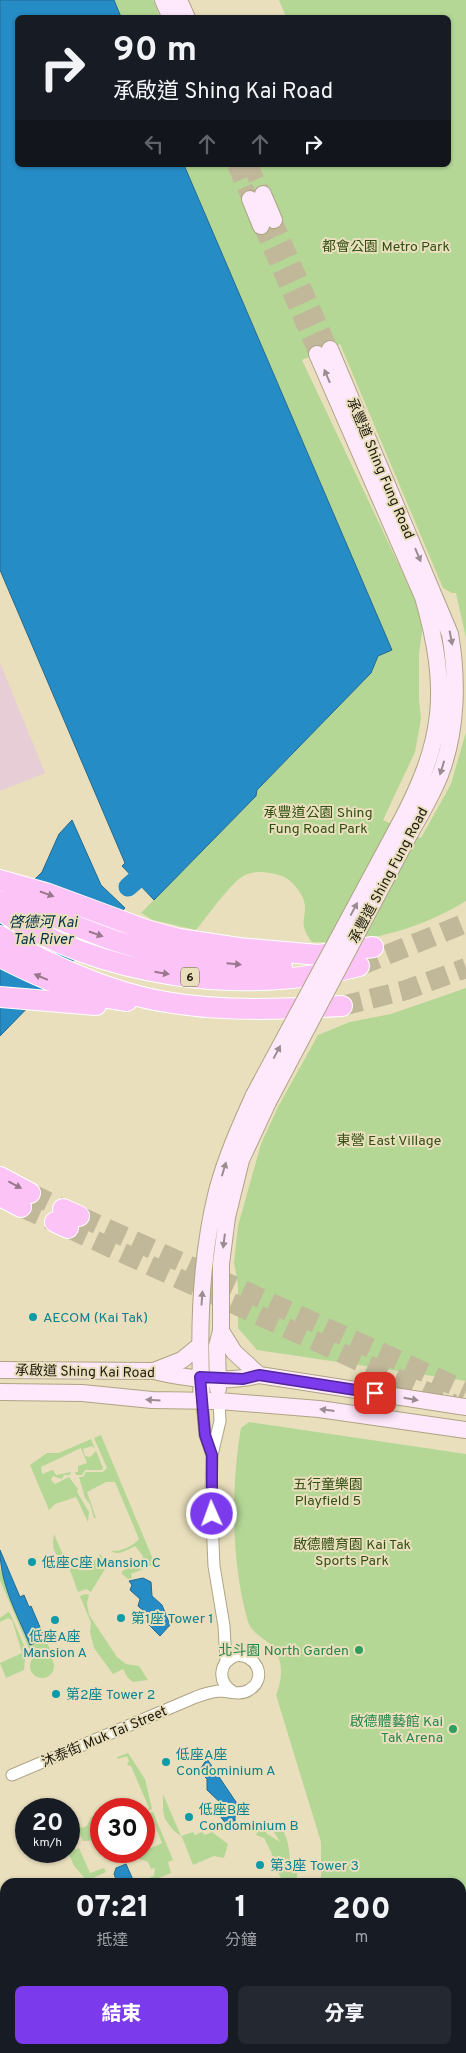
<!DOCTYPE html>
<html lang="zh-TW">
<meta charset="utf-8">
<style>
body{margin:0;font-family:Overpass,"Noto Sans TC",sans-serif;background:#242831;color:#f1f3f6;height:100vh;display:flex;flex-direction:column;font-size:19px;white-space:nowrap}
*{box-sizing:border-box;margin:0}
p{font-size:16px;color:#9ea1a6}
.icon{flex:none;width:28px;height:28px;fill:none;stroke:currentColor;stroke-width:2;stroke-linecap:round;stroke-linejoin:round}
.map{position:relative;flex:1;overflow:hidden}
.sheet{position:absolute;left:0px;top:1878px;width:466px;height:176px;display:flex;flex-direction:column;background:#171b24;border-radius:15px 15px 0 0;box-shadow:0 1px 4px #0004}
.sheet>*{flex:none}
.guide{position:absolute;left:15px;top:15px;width:436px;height:152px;border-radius:8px;box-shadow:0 1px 4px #0004;background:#171b24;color:#f1f3f6;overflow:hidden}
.speed{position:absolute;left:15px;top:1798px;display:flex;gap:10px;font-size:25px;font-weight:700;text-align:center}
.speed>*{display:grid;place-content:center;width:65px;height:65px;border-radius:50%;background:#171b24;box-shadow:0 1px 4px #0004;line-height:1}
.speed small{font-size:12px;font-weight:400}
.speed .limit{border:8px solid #d22;background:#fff;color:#111}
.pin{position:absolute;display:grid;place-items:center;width:42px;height:42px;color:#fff;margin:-21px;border-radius:10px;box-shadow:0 2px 8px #0006}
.me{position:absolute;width:55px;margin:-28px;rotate:358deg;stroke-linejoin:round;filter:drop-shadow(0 0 4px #0008)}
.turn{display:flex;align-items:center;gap:18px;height:105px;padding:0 15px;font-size:22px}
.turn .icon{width:65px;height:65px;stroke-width:2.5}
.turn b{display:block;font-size:35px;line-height:42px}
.lanes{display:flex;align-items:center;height:48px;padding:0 15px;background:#0003;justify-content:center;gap:25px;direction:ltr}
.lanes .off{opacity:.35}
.eta{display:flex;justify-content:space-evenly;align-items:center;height:85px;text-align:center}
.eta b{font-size:30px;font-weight:800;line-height:35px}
.button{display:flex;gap:10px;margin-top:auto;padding:10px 15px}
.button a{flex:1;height:58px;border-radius:8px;background:#7c3aed;color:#fff;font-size:20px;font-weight:800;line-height:58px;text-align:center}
.button a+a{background:#242831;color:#f1f3f6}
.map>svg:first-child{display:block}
.industrial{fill:#e6cdd6}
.green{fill:#b4d796}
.water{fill:#268cc5;stroke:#246a8e}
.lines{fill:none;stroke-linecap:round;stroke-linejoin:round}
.river{stroke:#268cc5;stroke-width:19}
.secondary-tunnel{stroke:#c1b89a;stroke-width:16;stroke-dasharray:16 8;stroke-linecap:butt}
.trunk-tunnel{stroke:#c1b89a;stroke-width:20;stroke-dasharray:20 10;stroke-linecap:butt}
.minor-casing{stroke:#aea484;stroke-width:13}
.secondary-casing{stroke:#aea484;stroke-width:18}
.trunk-casing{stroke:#fff;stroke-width:22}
.minor{stroke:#fff;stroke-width:11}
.secondary{stroke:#fee9fc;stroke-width:16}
.trunk{stroke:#fcc4f6;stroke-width:20}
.secondary-bridge-casing{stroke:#aea484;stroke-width:18;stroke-linecap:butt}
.secondary-bridge{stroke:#fee9fc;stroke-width:16}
.oneway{fill:#9a8c91}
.oneway2{fill:#99788e}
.route-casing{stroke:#51269a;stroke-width:12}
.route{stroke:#7c3aed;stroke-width:9}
.culture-dot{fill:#0f9aa8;stroke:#e9dfbd;stroke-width:2}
.leisure-dot{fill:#2e9e5b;stroke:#e9dfbd;stroke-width:2}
.labels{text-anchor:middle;stroke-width:4;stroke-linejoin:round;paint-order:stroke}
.shield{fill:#e9dfbd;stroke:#5c5643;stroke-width:1}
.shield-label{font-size:12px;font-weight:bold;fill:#1f1b0f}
.park-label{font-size:14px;fill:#334f13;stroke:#e9dfbd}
.street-label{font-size:14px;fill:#1f1b0f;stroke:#e9dfbd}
.culture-label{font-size:14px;fill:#0d838f;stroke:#e9dfbd;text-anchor:start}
.leisure-label{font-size:14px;fill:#27864d;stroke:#e9dfbd;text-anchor:end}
.water-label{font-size:15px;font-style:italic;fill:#053047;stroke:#e9dfbd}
</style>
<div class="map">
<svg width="466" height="2053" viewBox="0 0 466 2053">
<rect width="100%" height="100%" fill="#e9dfbd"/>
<!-- industrial -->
<path class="industrial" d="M0 663 45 773 0 791Z"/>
<!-- green -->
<path class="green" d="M114 0H153L160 17H121Z
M279 0H466V638L456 593H452L443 588 340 344 302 360 414 597 423 625 419 654V700L421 719 415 752 383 820 421 838 451 784 466 732V901C422 928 365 945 312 942 295 920 310 917 303 898 299 889 289 877 279 875 268 872 256 870 245 875 232 881 206 918 196 930L153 920 141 913 256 796 257 790 371 673 378 656 392 650 184 165H449V18L286 17Z
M466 988V1381L257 1350 238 1328V1285L234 1262 238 1226 261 1144 278 1107 318 1035 350 1022 391 1014Z
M249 1422 466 1454V2026L461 2028V1882H321V1842L276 1695C284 1675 284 1654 265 1640 256 1633 250 1630 247 1618 231 1560 231 1486 241 1428Z
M101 1435 155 1564 131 1574 132 1578 128 1579 122 1574V1571L134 1565 139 1566 143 1556 135 1546C127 1550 119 1556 111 1551 120 1552 133 1546 139 1539L115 1482H106L87 1492 96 1518H94L90 1504 85 1498 79 1477H83L86 1472H103L107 1468 94 1438Z
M91 1439 95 1449 92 1446 83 1449 85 1456 90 1457 96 1451 103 1468 102 1470H85L82 1475H76L75 1472H78V1466L87 1463 81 1448 41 1467 42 1474 53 1470 56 1475 71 1472 70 1475H64L62 1479 53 1476 51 1480 55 1484 69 1477 78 1489 77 1492 89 1512 88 1522 76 1497 55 1504 49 1510 30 1465 47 1453H59Z
M54 1534 66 1562 70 1561 74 1567 95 1560 101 1554 105 1569 91 1592 86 1589 78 1592C75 1585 73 1576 69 1569 60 1554 50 1558 54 1534Z
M0 1568 30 1645 45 1639 51 1651 43 1648 30 1651 0 1580Z
M86 1594 89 1595 87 1603 89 1615 117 1657 126 1664 139 1666 148 1680 133 1682 128 1678 123 1669 113 1674 94 1648 90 1632 91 1623 80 1596Z
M8 1612 10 1613 26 1650 24 1670 6 1678 0 1663 22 1653 12 1620 8 1618 0 1622V1618Z
M30 1666a12 12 0 1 1 24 0a12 12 0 1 1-24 0Z
M128 1753 145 1779 152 1809 147 1811 149 1808 131 1766 127 1765 129 1761 127 1756 118 1759 117 1757Z
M163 1794 181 1836 193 1832 195 1835 202 1832 205 1835 212 1832 228 1844 224 1858 214 1856 193 1865 182 1837 173 1830 165 1819 163 1810Z
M144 1811 146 1814 153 1812 173 1860 168 1862 171 1873 151 1881 150 1877 154 1876 155 1868 151 1869 148 1862 126 1854 125 1851H137L138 1854 162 1843 151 1817 147 1816 144 1818Z
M100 1813 101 1840 83 1841 75 1822 82 1828 87 1826 91 1817Z
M267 1824 266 1833 280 1842 274 1832 277 1824C288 1833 289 1848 290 1861L299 1862 296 1882H283L271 1859 272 1854 264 1838 256 1835 260 1827Z
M69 1834 75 1850 79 1848 90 1873 104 1868 106 1872 93 1878 95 1882H88L74 1866 68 1852Z
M0 1931 5 1932V1939L1 1941 5 1951V2016L0 2018Z
M138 2049H408V2053H128Z"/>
<!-- water -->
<path class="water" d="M0 0H114L121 17 18 18V165H184L392 650 378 656 371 673 257 790 256 796 154 900 122 866 125 863 0 570Z
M72 820 101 885 125 908 0 1036V914L42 872 59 834Z
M0 1550 20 1597 24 1595 29 1607 31 1606 45 1639 30 1645C17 1614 0 1584 0 1550Z
M143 1578 151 1582 152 1596 162 1605 170 1625 160 1636 146 1622 148 1615 138 1606 140 1599 130 1590 132 1585 129 1581Z
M207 1759 240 1808V1812L235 1817V1821L227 1825 220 1816 224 1806 207 1790V1779L199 1771Z
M126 1864 134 1882H117L114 1874 116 1868Z
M150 2049H207L209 2053H140Z"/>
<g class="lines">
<!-- river -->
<path class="river" d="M128 887 136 880"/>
<!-- secondary-tunnel -->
<path class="secondary-tunnel" d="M235 165 250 199
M250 165 263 194
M274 220 330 349
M261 226 317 354"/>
<!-- trunk-tunnel -->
<path class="trunk-tunnel" d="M359 966 466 923
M342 1006 406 990 466 968
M30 1193 63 1209
M21 1207 55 1222
M79 1216 466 1391
M68 1228 453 1404"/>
<defs>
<path id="minor" d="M219 1401 220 1421 212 1455 211 1497 214 1566 224 1626 226 1661
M202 1402 205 1435 212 1455
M12 1775 196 1697C204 1694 211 1692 219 1691 229 1691 240 1696 249 1690 269 1678 255 1652 235 1656 219 1663 217 1681 232 1691"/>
<path id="secondary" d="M163 0 171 18
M179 0 187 18
M263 194 274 220
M250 199 261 226
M330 349 450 634C458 679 457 731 440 775 432 795 421 814 410 833
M317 354 423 597C450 691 444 742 398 827
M221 1331 234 1352 259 1375
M0 1370 154 1371C186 1379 227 1383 259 1375L466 1407
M154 1371 182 1360 199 1346
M218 1389 217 1346 221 1331V1264L227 1217 241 1160 268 1102
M0 1392 82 1393 152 1400 219 1401 319 1409 466 1430
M202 1402C198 1332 200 1259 217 1191 226 1157 240 1126 254 1095"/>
<path id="trunk" d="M0 880 46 893 146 930 179 939 239 948 319 955 373 947
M0 901C42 909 79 929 119 942 172 959 227 966 282 967
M0 910C96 977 246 997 359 966
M0 936C48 965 111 993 166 1002 224 1012 283 1009 342 1006
M0 957C41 978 81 996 127 1001
M0 997 96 1005
M0 1177 30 1193
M0 1196 21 1207
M63 1209 79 1216
M55 1222 68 1228"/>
</defs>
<!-- minor casing -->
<use href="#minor" class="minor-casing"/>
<!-- secondary casing -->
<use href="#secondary" class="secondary-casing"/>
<!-- trunk casing -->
<use href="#trunk" class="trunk-casing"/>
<!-- minor -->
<use href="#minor" class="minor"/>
<!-- secondary -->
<use href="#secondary" class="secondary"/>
<!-- trunk -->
<use href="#trunk" class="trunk"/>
<defs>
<path id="secondary-bridge" d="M254 1095 398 827
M268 1102 410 833"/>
</defs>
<!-- secondary-bridge casing -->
<use href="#secondary-bridge" class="secondary-bridge-casing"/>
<!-- secondary-bridge -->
<use href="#secondary-bridge" class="secondary-bridge"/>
</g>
<!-- one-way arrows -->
<defs><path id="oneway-solid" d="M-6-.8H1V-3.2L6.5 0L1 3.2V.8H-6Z" transform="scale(1.25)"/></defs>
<g class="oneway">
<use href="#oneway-solid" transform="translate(327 376) rotate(-113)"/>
<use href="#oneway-solid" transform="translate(418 555) rotate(67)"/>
<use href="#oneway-solid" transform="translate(451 638) rotate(79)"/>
<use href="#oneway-solid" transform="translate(442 768) rotate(107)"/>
<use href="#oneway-solid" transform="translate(354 909) rotate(-62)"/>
<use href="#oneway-solid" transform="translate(277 1052) rotate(-62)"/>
<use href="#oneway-solid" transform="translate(224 1169) rotate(-73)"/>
<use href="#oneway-solid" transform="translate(224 1241) rotate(97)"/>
<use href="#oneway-solid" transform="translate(202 1298) rotate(-86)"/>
<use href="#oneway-solid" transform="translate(411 1399) rotate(10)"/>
<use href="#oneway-solid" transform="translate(153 1400) rotate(-177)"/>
<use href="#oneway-solid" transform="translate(327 1410) rotate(-173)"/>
</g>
<g class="oneway2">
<use href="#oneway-solid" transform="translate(47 894) rotate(19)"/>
<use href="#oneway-solid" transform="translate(96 934) rotate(19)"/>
<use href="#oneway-solid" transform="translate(234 964) rotate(5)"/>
<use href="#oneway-solid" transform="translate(162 973) rotate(9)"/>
<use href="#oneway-solid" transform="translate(41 977) rotate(-157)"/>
<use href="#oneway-solid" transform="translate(15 1185) rotate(28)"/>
</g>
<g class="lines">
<defs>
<path id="route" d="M212 1514V1455L205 1435 200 1377 243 1379 259 1375 375 1393"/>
</defs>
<!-- route casing -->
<use href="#route" class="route-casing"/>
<!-- route -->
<use href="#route" class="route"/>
</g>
<!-- markers -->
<g class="culture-dot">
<circle cx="33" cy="1317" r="5"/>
<circle cx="32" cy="1562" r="5"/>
<circle cx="121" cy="1618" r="5"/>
<circle cx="55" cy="1620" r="5"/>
<circle cx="56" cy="1694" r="5"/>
<circle cx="166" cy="1762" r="5"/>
<circle cx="189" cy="1817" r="5"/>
<circle cx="260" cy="1865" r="5"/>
</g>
<g class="leisure-dot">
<circle cx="359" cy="1650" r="5"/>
<circle cx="453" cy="1729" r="5"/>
</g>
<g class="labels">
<!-- shield labels -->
<rect class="shield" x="181" y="967.5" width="18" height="19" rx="4"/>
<g class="shield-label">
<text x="190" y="981">6</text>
</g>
<!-- park labels -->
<g class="park-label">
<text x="386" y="251">都會公園 Metro Park</text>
<text x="318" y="817">承豐道公園 Shing<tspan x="318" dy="16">Fung Road Park</tspan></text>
<text x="389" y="1145">東營 East Village</text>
<text x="328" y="1489">五行童樂園<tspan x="328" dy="16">Playfield 5</tspan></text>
<text x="352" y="1549">啟德體育園 Kai Tak<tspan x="352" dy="16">Sports Park</tspan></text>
</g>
<!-- street labels -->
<g class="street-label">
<text transform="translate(381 468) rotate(67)" y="5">承豐道 Shing Fung Road</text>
<text transform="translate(388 875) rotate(-62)" y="5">承豐道 Shing Fung Road</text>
<text transform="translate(85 1371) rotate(1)" y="5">承啟道 Shing Kai Road</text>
<text transform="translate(104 1736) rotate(-23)" y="5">沐泰街 Muk Tai Street</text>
</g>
<!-- culture labels -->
<g class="culture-label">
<text x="43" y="1322">AECOM (Kai Tak)</text>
<text x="42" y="1567">低座C座 Mansion C</text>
<text x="131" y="1623">第1座 Tower 1</text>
<text x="55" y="1641" text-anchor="middle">低座A座<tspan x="55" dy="16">Mansion A</tspan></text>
<text x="66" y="1699">第2座 Tower 2</text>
<text x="176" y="1759">低座A座<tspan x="176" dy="16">Condominium A</tspan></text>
<text x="199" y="1814">低座B座<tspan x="199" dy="16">Condominium B</tspan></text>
<text x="270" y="1870">第3座 Tower 3</text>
</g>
<!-- leisure labels -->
<g class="leisure-label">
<text x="349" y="1655">北斗園 North Garden</text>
<text x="443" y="1726">啟德體藝館 Kai<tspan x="443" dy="16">Tak Arena</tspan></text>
</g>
<!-- water labels -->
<g class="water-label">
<text x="43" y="927">啓德河 Kai<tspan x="43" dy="17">Tak River</tspan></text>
</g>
</g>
</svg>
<div class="speed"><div>20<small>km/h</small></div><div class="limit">30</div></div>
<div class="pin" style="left:375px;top:1393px;background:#d93025"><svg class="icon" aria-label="arrive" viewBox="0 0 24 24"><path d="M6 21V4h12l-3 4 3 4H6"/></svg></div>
<svg class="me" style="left:212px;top:1514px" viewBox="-20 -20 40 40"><circle r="17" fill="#7c3aed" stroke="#fff" stroke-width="3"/><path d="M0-11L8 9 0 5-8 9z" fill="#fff"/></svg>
<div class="guide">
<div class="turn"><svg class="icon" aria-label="right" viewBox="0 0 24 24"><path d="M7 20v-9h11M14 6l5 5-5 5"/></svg><div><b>90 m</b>承啟道 Shing Kai Road</div></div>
<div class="lanes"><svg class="icon off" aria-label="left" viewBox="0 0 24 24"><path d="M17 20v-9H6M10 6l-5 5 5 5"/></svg><svg class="icon off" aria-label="ahead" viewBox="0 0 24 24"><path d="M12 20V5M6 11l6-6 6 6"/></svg><svg class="icon off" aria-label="ahead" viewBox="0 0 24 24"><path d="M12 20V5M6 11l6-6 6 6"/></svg><svg class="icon" aria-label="right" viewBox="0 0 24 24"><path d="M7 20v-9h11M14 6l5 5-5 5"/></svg></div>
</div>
<section class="sheet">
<div class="eta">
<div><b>07:21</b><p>抵達</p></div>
<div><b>1</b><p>分鐘</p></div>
<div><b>200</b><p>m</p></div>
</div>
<div class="button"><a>結束</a><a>分享</a></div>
</section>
</div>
